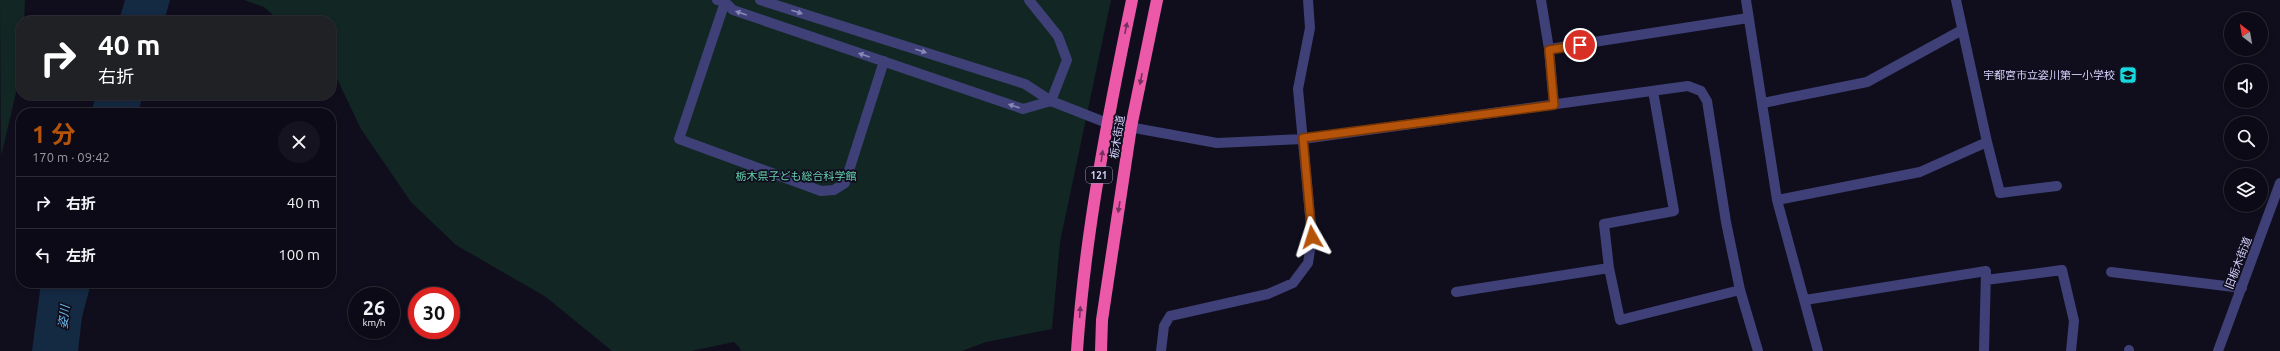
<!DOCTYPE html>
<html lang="ja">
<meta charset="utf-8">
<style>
body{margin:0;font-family:Ubuntu,"Noto Sans JP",sans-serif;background:#15131f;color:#f1f3f6;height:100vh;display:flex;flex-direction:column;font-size:15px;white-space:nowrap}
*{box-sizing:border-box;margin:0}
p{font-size:13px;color:#9a9aa1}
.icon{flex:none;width:22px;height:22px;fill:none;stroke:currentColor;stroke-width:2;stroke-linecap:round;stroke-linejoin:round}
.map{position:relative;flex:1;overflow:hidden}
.panel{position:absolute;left:16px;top:108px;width:320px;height:180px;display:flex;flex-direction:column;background:#0c0a16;border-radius:16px;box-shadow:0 2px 6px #0003,0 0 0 1px #2c2b35}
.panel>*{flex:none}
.hud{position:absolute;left:16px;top:16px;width:320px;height:84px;border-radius:16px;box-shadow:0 2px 6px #0003,0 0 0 1px #2c2b35;background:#202124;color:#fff;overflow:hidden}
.needle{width:26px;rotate:329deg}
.fabs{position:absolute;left:2224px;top:12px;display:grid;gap:8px}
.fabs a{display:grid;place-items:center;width:44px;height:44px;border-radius:50%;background:#0c0a16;box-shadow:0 2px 6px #0003,0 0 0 1px #2c2b35;font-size:20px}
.speed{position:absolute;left:348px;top:287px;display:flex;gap:8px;font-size:20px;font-weight:700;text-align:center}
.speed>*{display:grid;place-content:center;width:52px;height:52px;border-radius:50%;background:#0c0a16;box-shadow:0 2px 6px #0003,0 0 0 1px #2c2b35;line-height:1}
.speed small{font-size:10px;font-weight:400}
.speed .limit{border:6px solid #d22;background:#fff;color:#111}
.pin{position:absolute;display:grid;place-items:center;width:34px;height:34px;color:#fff;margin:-17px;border:2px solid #fff;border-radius:50%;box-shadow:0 1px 4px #0007}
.me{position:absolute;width:44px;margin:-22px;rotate:354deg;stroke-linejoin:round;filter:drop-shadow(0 0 3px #0008)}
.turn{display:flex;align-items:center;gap:14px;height:84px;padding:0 16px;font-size:18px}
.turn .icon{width:52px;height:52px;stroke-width:2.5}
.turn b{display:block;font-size:28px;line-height:34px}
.round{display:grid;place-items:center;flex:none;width:42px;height:42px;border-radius:21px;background:#15131f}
.headline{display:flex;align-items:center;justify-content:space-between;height:68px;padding:0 16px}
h1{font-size:24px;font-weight:700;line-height:30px;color:#b45309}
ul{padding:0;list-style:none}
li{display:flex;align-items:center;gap:12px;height:52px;padding:0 16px;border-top:1px solid #2c2b35}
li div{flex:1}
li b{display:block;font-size:15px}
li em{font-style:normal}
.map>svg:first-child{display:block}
.green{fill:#122724}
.water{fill:#142942}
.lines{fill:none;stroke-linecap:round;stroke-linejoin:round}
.minor{stroke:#3e4077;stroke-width:10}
.highway{stroke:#ec59a9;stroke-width:12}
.oneway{fill:#8888b8}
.oneway2{fill:#73305c}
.route-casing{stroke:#753606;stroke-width:10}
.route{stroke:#b45309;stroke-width:7}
.labels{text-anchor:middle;stroke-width:3.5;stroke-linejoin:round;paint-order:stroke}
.shield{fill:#100e1d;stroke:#9896b8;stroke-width:1}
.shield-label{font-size:10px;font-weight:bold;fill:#d2d0fa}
.poi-label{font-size:11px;fill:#d2d0fa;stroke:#100e1d;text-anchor:end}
.street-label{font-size:11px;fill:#d2d0fa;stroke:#100e1d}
.park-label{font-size:11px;fill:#65d1ae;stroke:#100e1d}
.water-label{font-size:12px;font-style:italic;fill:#6abaee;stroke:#100e1d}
</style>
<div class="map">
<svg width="2280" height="351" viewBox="0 0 2280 351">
<rect width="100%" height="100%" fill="#100e1d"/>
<!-- green -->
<path class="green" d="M0 0H25L24 21H21L20 76 1 156Z
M244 0H1111L1060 242 1052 329 986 342 962 351H741L739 347 734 342 691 351H612L546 297 456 245 411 202 361 129 331 66V21H280L264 7Z"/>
<!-- water -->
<path class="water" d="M125 0H170L164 21H119Z
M96 95H143L138 113H91Z
M41 283H91L82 317 78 351H32Z"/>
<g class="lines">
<!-- minor -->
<path class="minor" d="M717 0 725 2 733 10 1023 109 1051 101
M760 0 1025 84 1051 101 1107 123 1217 143 1303 139 1688 86 1701 91 1707 101 1726 222 1740 290 1758 351
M1029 0 1058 36 1067 60 1051 101
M1541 0 1549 49 1554 105
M1746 0 1777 200 1818 351
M725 2 679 139 821 191 834 190 845 183 884 61
M1549 49 1748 18
M1653 91 1674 211 1604 224 1609 268 1620 320 1740 290
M1763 103 1867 82 1962 30
M1987 142 2000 193 2057 186
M1777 200 1920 172 1987 142 1956 0
M2111 272 2242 288
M1986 280 2062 270 2074 321 2071 351
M1456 292 1609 268
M1805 300 1986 271 1984 351
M1161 351 1164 326 1170 316 1268 294 1293 283 1308 263 1312 237 1298 89 1310 28 1308 0
M2129 351V350
M2218 351 2280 183"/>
<!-- highway -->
<path class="highway" d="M1077 351C1085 233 1108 116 1132 0
M1101 351 1102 320 1131 127 1157 0"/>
</g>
<!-- one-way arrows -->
<defs><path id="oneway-solid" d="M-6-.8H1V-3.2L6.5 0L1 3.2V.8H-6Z"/></defs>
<g class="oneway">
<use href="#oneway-solid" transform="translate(797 12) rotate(18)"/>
<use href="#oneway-solid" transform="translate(741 13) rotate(-161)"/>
<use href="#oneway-solid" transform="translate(921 51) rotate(18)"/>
<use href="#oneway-solid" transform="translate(864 55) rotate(-161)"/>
<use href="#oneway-solid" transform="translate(1014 106) rotate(-161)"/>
</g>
<g class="oneway2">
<use href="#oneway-solid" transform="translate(1126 28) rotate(-78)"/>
<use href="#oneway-solid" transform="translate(1141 79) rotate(101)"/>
<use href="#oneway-solid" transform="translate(1102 156) rotate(-82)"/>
<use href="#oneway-solid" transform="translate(1119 207) rotate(99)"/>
<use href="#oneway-solid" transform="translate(1080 312) rotate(-86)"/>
</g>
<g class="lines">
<defs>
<path id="route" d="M1312 237 1303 138 1554 105 1549 50 1580 45"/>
</defs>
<!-- route casing -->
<use href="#route" class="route-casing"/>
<!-- route -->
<use href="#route" class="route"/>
</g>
<!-- icons -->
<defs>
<symbol id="school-square" viewBox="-11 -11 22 22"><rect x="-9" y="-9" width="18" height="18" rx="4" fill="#19d7dd" stroke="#100e1d"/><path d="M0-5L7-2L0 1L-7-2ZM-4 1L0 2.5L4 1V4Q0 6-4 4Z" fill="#111"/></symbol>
</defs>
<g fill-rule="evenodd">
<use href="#school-square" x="2118" y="65" width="20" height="20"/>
</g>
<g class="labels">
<!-- shield labels -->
<rect class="shield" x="1086" y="167" width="26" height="16" rx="3"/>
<g class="shield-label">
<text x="1099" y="179">121</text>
</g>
<!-- poi labels -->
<g class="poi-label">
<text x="2115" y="79">宇都宮市立姿川第一小学校</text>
</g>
<!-- street labels -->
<g class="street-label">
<text transform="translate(1117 137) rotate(-81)" y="4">栃木街道</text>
<text transform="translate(2238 263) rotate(-69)" y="4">旧栃木街道</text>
</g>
<!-- park labels -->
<g class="park-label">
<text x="796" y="180">栃木県子ども総合科学館</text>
</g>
<!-- water labels -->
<g class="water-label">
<text transform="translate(64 317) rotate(-84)" y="4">姿川</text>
</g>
</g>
</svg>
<div class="fabs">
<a><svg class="needle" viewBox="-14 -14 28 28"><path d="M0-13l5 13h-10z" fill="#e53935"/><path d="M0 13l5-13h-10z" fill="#9a9aa1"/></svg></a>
<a><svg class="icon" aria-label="sound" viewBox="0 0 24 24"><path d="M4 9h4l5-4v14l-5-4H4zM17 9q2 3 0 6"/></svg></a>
<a><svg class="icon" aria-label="search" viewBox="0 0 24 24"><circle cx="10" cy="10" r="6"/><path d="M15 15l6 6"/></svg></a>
<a><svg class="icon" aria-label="layers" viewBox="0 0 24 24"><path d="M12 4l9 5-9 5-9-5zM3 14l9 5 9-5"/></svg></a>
</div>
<div class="speed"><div>26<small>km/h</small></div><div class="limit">30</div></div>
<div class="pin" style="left:1580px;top:45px;background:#d93025"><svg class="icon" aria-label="arrive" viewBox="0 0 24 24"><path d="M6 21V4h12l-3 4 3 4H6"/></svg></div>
<svg class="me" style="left:1312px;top:237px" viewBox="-20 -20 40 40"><path d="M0-17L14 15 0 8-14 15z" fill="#b45309" stroke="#fff" stroke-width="4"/></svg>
<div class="hud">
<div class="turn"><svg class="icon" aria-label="right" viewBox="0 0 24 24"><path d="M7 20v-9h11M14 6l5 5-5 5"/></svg><div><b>40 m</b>右折</div></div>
</div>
<section class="panel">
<div class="headline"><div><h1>1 分</h1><p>170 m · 09:42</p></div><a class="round"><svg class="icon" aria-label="close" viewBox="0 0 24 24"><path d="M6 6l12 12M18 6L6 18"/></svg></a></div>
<ul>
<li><svg class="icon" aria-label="right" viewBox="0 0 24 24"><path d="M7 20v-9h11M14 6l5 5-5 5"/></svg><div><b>右折</b></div><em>40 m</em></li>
<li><svg class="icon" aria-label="left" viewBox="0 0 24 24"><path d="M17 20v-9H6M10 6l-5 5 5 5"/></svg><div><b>左折</b></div><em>100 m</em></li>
</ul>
</section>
</div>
